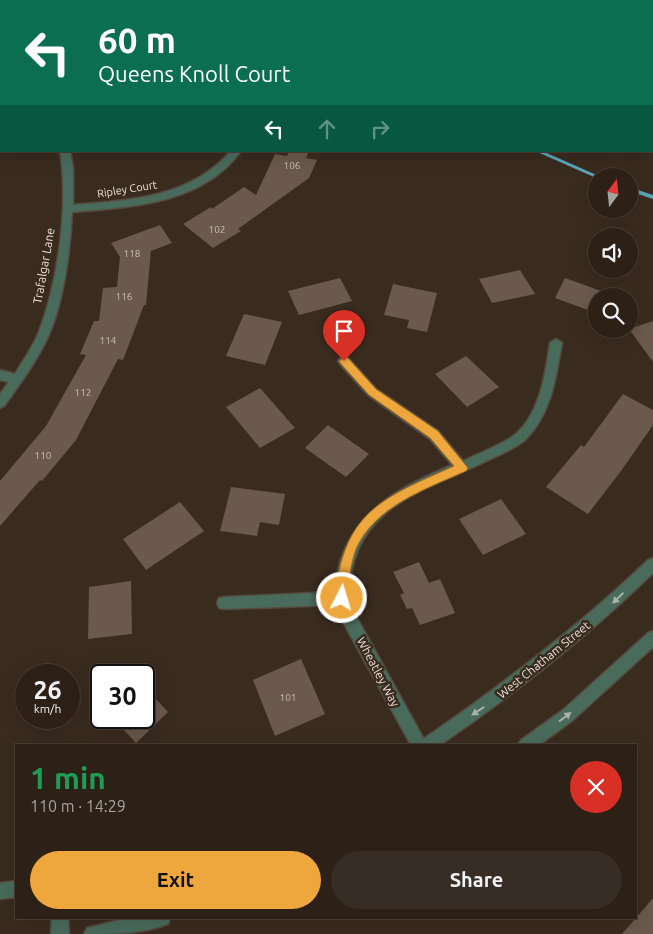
<!DOCTYPE html>
<meta charset="utf-8">
<style>
body{margin:0;font-family:Ubuntu,sans-serif;background:#382d24;color:#f1f3f6;height:100vh;display:flex;flex-direction:column;font-size:19px;white-space:nowrap}
*{box-sizing:border-box;margin:0}
p{font-size:16px;color:#a6a3a1}
.icon{flex:none;width:28px;height:28px;fill:none;stroke:currentColor;stroke-width:2;stroke-linecap:round;stroke-linejoin:round}
.map{position:relative;flex:1;overflow:hidden}
.details{position:absolute;left:15px;top:744px;width:622px;height:175px;display:flex;flex-direction:column;background:#2c2017;border-radius:0px;box-shadow:0 5px 20px #0002,0 0 0 1px #483e36}
.details>*{flex:none}
.top-card{position:absolute;left:0px;top:0px;width:654px;height:152px;box-shadow:0 5px 20px #0002,0 0 0 1px #483e36;background:#0b6e4f;color:#fff;overflow:hidden}
.needle{width:32px;rotate:15deg}
.fabs{position:absolute;left:588px;top:168px;display:grid;gap:10px}
.fabs a{display:grid;place-items:center;width:50px;height:50px;border-radius:50%;background:#2c2017;box-shadow:0 5px 20px #0002,0 0 0 1px #483e36;font-size:25px}
.speed{position:absolute;left:15px;top:664px;display:flex;gap:10px;font-size:25px;font-weight:700;text-align:center}
.speed>*{display:grid;place-content:center;width:65px;height:65px;border-radius:50%;background:#2c2017;box-shadow:0 5px 20px #0002,0 0 0 1px #483e36;line-height:1}
.speed small{font-size:12px;font-weight:400}
.speed .limit{border:2px solid #111;border-radius:8px;background:#fff;color:#111}
.pin{position:absolute;display:grid;place-items:center;width:42px;height:42px;color:#fff;margin:-51px -21px;border-radius:50% 50% 50% 0;rotate:-45deg;box-shadow:0 0 5px #0007}
.pin .icon{rotate:45deg}
.me{position:absolute;width:55px;margin:-28px;rotate:5deg;stroke-linejoin:round;filter:drop-shadow(0 0 4px #0008)}
.turn{display:flex;align-items:center;gap:18px;height:105px;padding:0 15px;font-size:22px}
.turn .icon{width:65px;height:65px;stroke-width:2.5}
.turn b{display:block;font-size:35px;line-height:42px}
.lanes{display:flex;align-items:center;height:48px;padding:0 15px;background:#0003;justify-content:center;gap:25px;direction:ltr}
.lanes .off{opacity:.35}
.round{display:grid;place-items:center;flex:none;width:52px;height:52px;border-radius:26px;background:#382d24}
.summary{display:flex;align-items:center;justify-content:space-between;height:85px;padding:0 15px}
h1{font-size:30px;font-weight:700;line-height:38px;color:#1e9e55}
.cta{display:flex;gap:10px;margin-top:auto;padding:10px 15px}
.cta a{flex:1;height:58px;border-radius:30px;background:#eea73d;color:#111;font-size:20px;font-weight:700;line-height:58px;text-align:center}
.cta a+a{background:#382d24;color:#f1f3f6}
.map>svg:first-child{display:block}
.lines{fill:none;stroke-linecap:round;stroke-linejoin:round}
.stream{fill:#5ca5ba;fill-rule:evenodd}
.building{fill:#6a594c}
.minor-casing{stroke:#56483d;stroke-width:3}
.tertiary-casing{stroke:#56483d;stroke-width:3}
.minor{fill:#496b5c;fill-rule:evenodd}
.tertiary{fill:#496b5c;fill-rule:evenodd}
.oneway{fill:#aab2a7}
.route{fill:#eea73d;stroke:#9b6d28}
.labels{text-anchor:middle;stroke-width:5;stroke-linejoin:round;paint-order:stroke}
.number-label{font-size:10px;fill:#cbbfb6}
.far-street-label{font-size:11px;fill:#ebe1d9;stroke:#3a2b1f}
.street-label{font-size:12px;fill:#ebe1d9;stroke:#3a2b1f}
</style>
<div class="map">
<svg width="653" height="934" viewBox="0 0 653 934">
<rect width="100%" height="100%" fill="#3a2b1f"/>
<g class="lines">
<!-- stream -->
<path class="stream" d="M365 0H370L371 1H366Z
M535 151H542L599 176H596V178L594 177Z
M629 187 653 195V199L629 191Z"/>
</g>
<!-- building -->
<path class="building" d="M289 151H309L306 158 317 160 309 178 238 229 241 231 213 248 183 224 211 207 212 209 244 187 256 195 275 154 287 156Z
M160 225 172 243 151 251 146 305H144L123 360 118 359 76 440 42 481 40 480 0 526V481L46 426 86 355 80 354 94 321H99L103 288 117 287 120 257 111 243Z
M520 270 535 294 492 303 479 279Z
M340 278 352 301 299 315 288 291Z
M565 278 612 295 611 296H596V313L555 298Z
M393 284 437 293 427 332 407 328 409 320 384 315Z
M244 314 282 322 265 365 226 356Z
M653 321V362L629 329Z
M466 356 499 387 467 407 435 374Z
M260 388 295 428 260 448 226 407Z
M623 394 653 410V425L621 471 588 514 546 487 581 445 584 447Z
M328 425 369 454 346 477 305 448Z
M231 487 285 494 279 525 260 522 257 536 220 531Z
M501 499 526 534 483 555 459 519Z
M180 502 204 531 146 570 123 539Z
M419 562 429 583 440 579 455 613 420 625 412 608 407 609 400 595 404 593 393 572Z
M131 581 132 634 88 639 89 587Z
M301 659 325 714 275 736 253 680Z
M144 686 168 712 136 743 113 718H144Z
M653 898V934H622L636 918Z"/>
<g class="lines">
<defs>
<path id="minor" d="M185 0H194L195 1H186Z
M652 75H653V81H652Z
M0 83 1 84V90L0 89Z
M60 151H70L73 168V205C131 200 190 198 231 151H241C202 204 132 207 72 212 70 253 64 300 48 337 36 362 20 384 4 406L0 408V394L9 382 0 380V370L15 374C23 361 32 348 38 334 58 284 69 204 60 151Z
M556 339 562 343C556 377 551 415 525 440 516 448 505 452 495 457 448 481 381 496 358 550 350 570 347 588 352 609L427 745H411L343 622 337 605 224 609 219 608 217 603 219 598 224 597 335 592C335 578 339 564 344 551 366 503 406 485 452 465L430 439 368 395 340 364 338 361 340 358H348L376 389 438 431 463 461C479 453 497 447 512 437 540 416 545 375 550 343Z
M52 918H68L69 934H51Z"/>
<path id="tertiary" d="M653 558V573C587 637 516 693 440 745H419L422 740C502 685 578 627 648 560Z
M653 631V647L573 720 539 745H518L521 740 563 710 648 633Z
M16 881V897L0 899V883Z
M128 918H170L168 924C141 934 113 934 84 934L87 928Z"/>
</defs>
<!-- minor casing -->
<use href="#minor" class="minor-casing"/>
<!-- tertiary casing -->
<use href="#tertiary" class="tertiary-casing"/>
<!-- minor -->
<use href="#minor" class="minor"/>
<!-- tertiary -->
<use href="#tertiary" class="tertiary"/>
</g>
<!-- one-way arrows -->
<defs><path id="oneway-solid" d="M-6-.8H1V-3.2L6.5 0L1 3.2V.8H-6Z" transform="scale(1.25)"/></defs>
<g class="oneway">
<use href="#oneway-solid" transform="translate(618 598) rotate(136)"/>
<use href="#oneway-solid" transform="translate(478 711) rotate(147)"/>
<use href="#oneway-solid" transform="translate(565 717) rotate(-37)"/>
</g>
<!-- route -->
<path class="route" d="M344 357 348 358 376 389 438 431 468 468 466 471C426 489 375 506 356 549 350 565 349 582 348 598L346 602 342 604 337 602 335 598C343 512 382 498 454 466L430 438 369 395 341 364 339 361Z"/>
<g class="labels">
<!-- number labels -->
<g class="number-label">
<text x="292" y="169">106</text>
<text x="217" y="233">102</text>
<text x="132" y="257">118</text>
<text x="124" y="300">116</text>
<text x="108" y="344">114</text>
<text x="83" y="396">112</text>
<text x="43" y="459">110</text>
<text x="288" y="701">101</text>
</g>
<!-- far-street labels -->
<g class="far-street-label">
<text transform="translate(127 189) rotate(-9)" y="4">Ripley Court</text>
</g>
<!-- street labels -->
<g class="street-label">
<text transform="translate(44 266) rotate(-80)" y="4">Trafalgar Lane</text>
<text transform="translate(544 660) rotate(-39)" y="4">West Chatham Street</text>
<text transform="translate(378 672) rotate(62)" y="4">Wheatley Way</text>
</g>
</g>
</svg>
<div class="fabs">
<a><svg class="needle" viewBox="-14 -14 28 28"><path d="M0-13l5 13h-10z" fill="#e53935"/><path d="M0 13l5-13h-10z" fill="#a6a3a1"/></svg></a>
<a><svg class="icon" aria-label="sound" viewBox="0 0 24 24"><path d="M4 9h4l5-4v14l-5-4H4zM17 9q2 3 0 6"/></svg></a>
<a><svg class="icon" aria-label="search" viewBox="0 0 24 24"><circle cx="10" cy="10" r="6"/><path d="M15 15l6 6"/></svg></a>
</div>
<div class="speed"><div>26<small>km/h</small></div><div class="limit">30</div></div>
<div class="pin" style="left:344px;top:361px;background:#d93025"><svg class="icon" aria-label="arrive" viewBox="0 0 24 24"><path d="M6 21V4h12l-3 4 3 4H6"/></svg></div>
<svg class="me" style="left:342px;top:598px" viewBox="-20 -20 40 40"><circle r="17" fill="#eea73d" stroke="#fff" stroke-width="3"/><path d="M0-11L8 9 0 5-8 9z" fill="#fff"/></svg>
<div class="top-card">
<div class="turn"><svg class="icon" aria-label="left" viewBox="0 0 24 24"><path d="M17 20v-9H6M10 6l-5 5 5 5"/></svg><div><b>60 m</b>Queens Knoll Court</div></div>
<div class="lanes"><svg class="icon" aria-label="left" viewBox="0 0 24 24"><path d="M17 20v-9H6M10 6l-5 5 5 5"/></svg><svg class="icon off" aria-label="ahead" viewBox="0 0 24 24"><path d="M12 20V5M6 11l6-6 6 6"/></svg><svg class="icon off" aria-label="right" viewBox="0 0 24 24"><path d="M7 20v-9h11M14 6l5 5-5 5"/></svg></div>
</div>
<section class="details">
<div class="summary"><div><h1>1 min</h1><p>110 m · 14:29</p></div><a class="round" style="background:#d93025;color:#fff"><svg class="icon" aria-label="close" viewBox="0 0 24 24"><path d="M6 6l12 12M18 6L6 18"/></svg></a></div>
<div class="cta"><a>Exit</a><a>Share</a></div>
</section>
</div>
